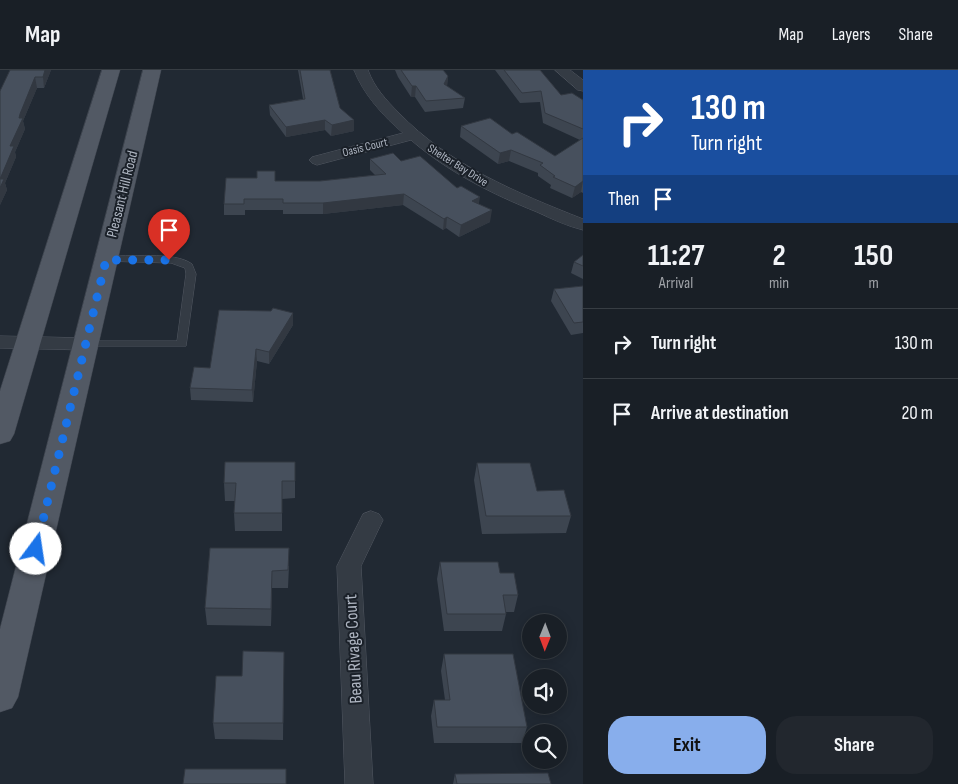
<!DOCTYPE html>
<style>
body{margin:0;font-family:"Sofia Sans Condensed",sans-serif;background:#22272e;color:#f1f3f6;height:100vh;display:flex;flex-direction:column;font-size:19px;white-space:nowrap}
*{box-sizing:border-box;margin:0}
p{font-size:16px;color:#9fa2a7}
.icon{flex:none;width:28px;height:28px;fill:none;stroke:currentColor;stroke-width:2;stroke-linecap:round;stroke-linejoin:round}
.map{position:relative;flex:1;overflow:hidden}
.sheet{display:flex;flex-direction:column;background:#191f26;width:375px}
.sheet>*{flex:none}
.top-card{background:#1a4fa0;color:#fff;overflow:hidden}
.needle{width:32px;rotate:181deg}
.buttons{position:absolute;left:522px;top:544px;display:grid;gap:10px}
.buttons a{display:grid;place-items:center;width:45px;height:45px;border-radius:50%;background:#191f26;box-shadow:0 2px 12px #0003,0 0 0 1px #373d43;font-size:25px}
.pin{position:absolute;display:grid;place-items:center;width:42px;height:42px;color:#fff;margin:-51px -21px;border-radius:50% 50% 50% 0;rotate:-45deg;box-shadow:0 0 5px #0007}
.pin .icon{rotate:45deg}
.me{position:absolute;width:55px;margin:-28px;rotate:14deg;stroke-linejoin:round;filter:drop-shadow(0 0 4px #0008)}
.turn{display:flex;align-items:center;gap:18px;height:105px;padding:0 25px;font-size:22px}
.turn .icon{width:65px;height:65px;stroke-width:2.5}
.turn b{display:block;font-size:35px;line-height:42px}
.then{display:flex;align-items:center;height:48px;padding:0 25px;background:#0003;gap:10px;font-size:19px}
.eta{display:flex;justify-content:space-evenly;align-items:center;height:85px;text-align:center}
.eta b{font-size:30px;font-weight:700;line-height:35px}
.cta{display:flex;gap:10px;margin-top:auto;padding:10px 25px}
.cta a{flex:1;height:58px;border-radius:20px;background:#88aeec;color:#111;font-size:20px;font-weight:700;line-height:58px;text-align:center}
.cta a+a{background:#22272e;color:#f1f3f6}
ul{padding:0;list-style:none}
li{display:flex;align-items:center;gap:15px;height:70px;padding:0 25px;border-top:1px solid #373d43}
li div{flex:1}
li b{display:block;font-size:19px}
li em{font-style:normal}
header{display:flex;align-items:center;gap:30px;box-sizing:border-box;height:70px;padding:0 25px;background:#191f26;border-bottom:1px solid #373d43}
header strong{font-size:24px}
nav{display:flex;gap:28px;margin-inline-start:auto;font-size:18px}
main{display:flex;flex:1;min-height:0}
.map>svg:first-child{display:block}
.lines{fill:none;stroke-linecap:round;stroke-linejoin:round}
.service-casing{stroke:#525862;stroke-width:1}
.minor-casing{stroke:#525862;stroke-width:1}
.primary-casing{stroke:#3e444e;stroke-width:1}
.service{fill:#343b44;fill-rule:evenodd}
.minor{fill:#343b44;fill-rule:evenodd}
.primary{fill:#525964;fill-rule:evenodd}
.wall{fill:#3d4550}
.shaded-wall{fill:#323841}
.building{fill:#47505d;stroke:#323841}
.route{stroke:#1a73e8;stroke-width:9;stroke-dasharray:0 16.2}
.labels{text-anchor:middle;stroke-width:4;stroke-linejoin:round;paint-order:stroke}
.far-street-label{font-size:12px;fill:#aeb5c1;stroke:#1a2028}
.street-label{font-size:15px;fill:#aeb5c1;stroke:#1a2028}
.near-street-label{font-size:18px;fill:#aeb5c1;stroke:#1a2028}
</style>
<header>
<strong>Map</strong>
<nav><a>Map</a><a>Layers</a><a>Share</a></nav>
</header>
<main>
<div class="map">
<svg width="583" height="714" viewBox="0 0 583 714">
<rect width="100%" height="100%" fill="#212933"/>
<g class="lines">
<defs>
<path id="service" d="M106 186C127 187 175 181 192 194L196 204 186 276H82L81 274 86 271H177L186 204 185 198 171 193 103 191V187Z"/>
<path id="minor" d="M354 0H368C374 17 386 30 399 43 449 95 517 123 583 149V160C567 156 552 149 537 142 492 124 448 102 411 70L317 95 312 93 309 90 312 87 403 63C384 47 363 24 354 0Z
M555 0H570L583 10V21L578 20Z
M0 266 86 268 93 270 96 274 93 278 86 280 0 278Z
M371 441 379 444 383 450 361 496 373 714H345L337 496 363 444Z"/>
<path id="primary" d="M102 0H120L14 364 10 371 0 374V321Z
M143 0H161L18 627 12 638 0 642V559Z"/>
</defs>
<!-- service casing -->
<use href="#service" class="service-casing"/>
<!-- minor casing -->
<use href="#minor" class="minor-casing"/>
<!-- primary casing -->
<use href="#primary" class="primary-casing"/>
<!-- service -->
<use href="#service" class="service"/>
<!-- minor -->
<use href="#minor" class="minor"/>
<!-- primary -->
<use href="#primary" class="primary"/>
</g>
<!-- wall -->
<path class="wall" d="M10 0H51L44 18H37L23 51 25 59 15 82 16 87 5 113 7 120 0 135Z
M298 0H330L340 38 354 61 331 66 325 60 286 67 270 45 269 35 303 29Z
M395 0H443L448 6 447 16 465 28 463 38 425 42 415 27H411L398 7Z
M495 0H540L561 25 583 30V123L581 122 572 128 550 118 551 115 538 106V103L509 91 498 94 460 67 461 56 512 64 555 86 580 70 543 53 540 32 520 33Z
M370 89 401 91 457 118 479 134 490 152 459 167 446 158 443 160 403 135 323 144H283V140H245V145H224V134L275 111H320L375 105 370 100Z
M583 185V209L571 203 574 192Z
M583 216V263L571 265 551 231 554 219Z
M293 243V255L269 294 257 291 253 332 191 330 190 318 210 298Z
M295 392V428L282 429V461H235L234 443 235 431H225L224 413Z
M477 393 537 421 571 446 566 463 482 464 474 410Z
M210 478 289 496 288 518H272L271 556 207 555 205 538Z
M440 492 500 503 518 525 514 542H506V544L502 561H444L437 509Z
M284 582 283 670 215 669 213 653 242 606Z
M444 584 527 657 522 673H434L431 646 434 630H445L441 601Z
M455 704 551 714H453Z"/>
<!-- shaded-wall -->
<path class="shaded-wall" d="M45 0H51L44 18 43 7Z
M448 6 447 17 444 14Z
M35 7 37 18 23 51 25 59 15 82 16 87 5 113 7 120 0 135V109L20 44Z
M412 16H416L415 27H411Z
M325 50V60L286 67V57Z
M354 50V61L331 66 332 55Z
M511 80 509 91 498 94 500 83Z
M583 111 581 122 572 128 575 117Z
M404 124 403 135 323 144V133Z
M480 127 478 139 472 131Z
M492 140 490 152 459 167 461 155Z
M447 147 446 158 443 160 444 149Z
M293 243V255L269 294V282Z
M256 279 257 291 253 332 252 320Z
M272 501V518L271 556V539Z"/>
<!-- building -->
<path class="building" d="M10 0H45L43 7H35L20 44 19 48H23L10 76H14L0 109H4L0 118V21Z
M300 0H330L340 38 354 50 332 55 325 50 286 57 269 35 305 29Z
M401 0H443L448 6 444 14 465 28 426 31 416 16H412Z
M504 0H540L561 25 572 23 583 30V59L545 43 541 21 522 23Z
M490 48 512 64 517 62 555 86 583 68V111L575 117 553 107 555 106 540 95 543 93 511 80 500 83 461 56Z
M393 83 401 91 420 86 457 118 461 116 480 127 472 131 492 140 461 155 447 147 444 149 404 124 323 133H283V129H244V134H224L226 108H257V101H275V111H320L386 104 370 89Z
M583 185V196L574 192Z
M583 216V252L574 253 554 219Z
M273 238 293 243 269 282 256 279 252 320 190 318 194 297 210 298 219 240 271 241Z
M225 392H295V411H282V443H234L236 413H224Z
M477 393H530L537 421 564 420 571 446H486Z
M210 478H289L288 500 272 501 271 539 205 538Z
M440 492H498L500 503H514L518 525H503L506 544H447Z
M243 581 284 582 283 653H213L216 606H242Z
M444 584H513L527 657H437L434 630H450Z
M185 699H286V714H183Z
M548 703 551 714H457L455 704Z"/>
<g class="lines">
<!-- route -->
<path class="route" d="M36 479 106 190H169"/>
</g>
<g class="labels">
<!-- far-street labels -->
<g class="far-street-label">
<text transform="translate(365 77) rotate(-14)" y="4">Oasis Court</text>
<text transform="translate(458 95) rotate(32)" y="4">Shelter Bay Drive</text>
</g>
<!-- street labels -->
<g class="street-label">
<text transform="translate(122 124) rotate(-76)" y="5">Pleasant Hill Road</text>
</g>
<!-- near-street labels -->
<g class="near-street-label">
<text transform="translate(353 579) rotate(-93)" y="6">Beau Rivage Court</text>
</g>
</g>
</svg>
<div class="buttons">
<a><svg class="needle" viewBox="-14 -14 28 28"><path d="M0-13l5 13h-10z" fill="#e53935"/><path d="M0 13l5-13h-10z" fill="#9fa2a7"/></svg></a>
<a><svg class="icon" aria-label="sound" viewBox="0 0 24 24"><path d="M4 9h4l5-4v14l-5-4H4zM17 9q2 3 0 6"/></svg></a>
<a><svg class="icon" aria-label="search" viewBox="0 0 24 24"><circle cx="10" cy="10" r="6"/><path d="M15 15l6 6"/></svg></a>
</div>
<div class="pin" style="left:169px;top:190px;background:#d93025"><svg class="icon" aria-label="arrive" viewBox="0 0 24 24"><path d="M6 21V4h12l-3 4 3 4H6"/></svg></div>
<svg class="me" style="left:36px;top:479px" viewBox="-20 -20 40 40"><circle r="19" fill="#fff"/><path d="M0-13L10 11 0 6-10 11z" fill="#1a73e8"/></svg>
</div>
<section class="sheet">
<div class="top-card">
<div class="turn"><svg class="icon" aria-label="right" viewBox="0 0 24 24"><path d="M7 20v-9h11M14 6l5 5-5 5"/></svg><div><b>130 m</b>Turn right</div></div>
<div class="then">Then<svg class="icon" aria-label="arrive" viewBox="0 0 24 24"><path d="M6 21V4h12l-3 4 3 4H6"/></svg></div>
</div>
<div class="eta">
<div><b>11:27</b><p>Arrival</p></div>
<div><b>2</b><p>min</p></div>
<div><b>150</b><p>m</p></div>
</div>
<ul>
<li><svg class="icon" aria-label="right" viewBox="0 0 24 24"><path d="M7 20v-9h11M14 6l5 5-5 5"/></svg><div><b>Turn right</b></div><em>130 m</em></li>
<li><svg class="icon" aria-label="arrive" viewBox="0 0 24 24"><path d="M6 21V4h12l-3 4 3 4H6"/></svg><div><b>Arrive at destination</b></div><em>20 m</em></li>
</ul>
<div class="cta"><a>Exit</a><a>Share</a></div>
</section>
</main>
